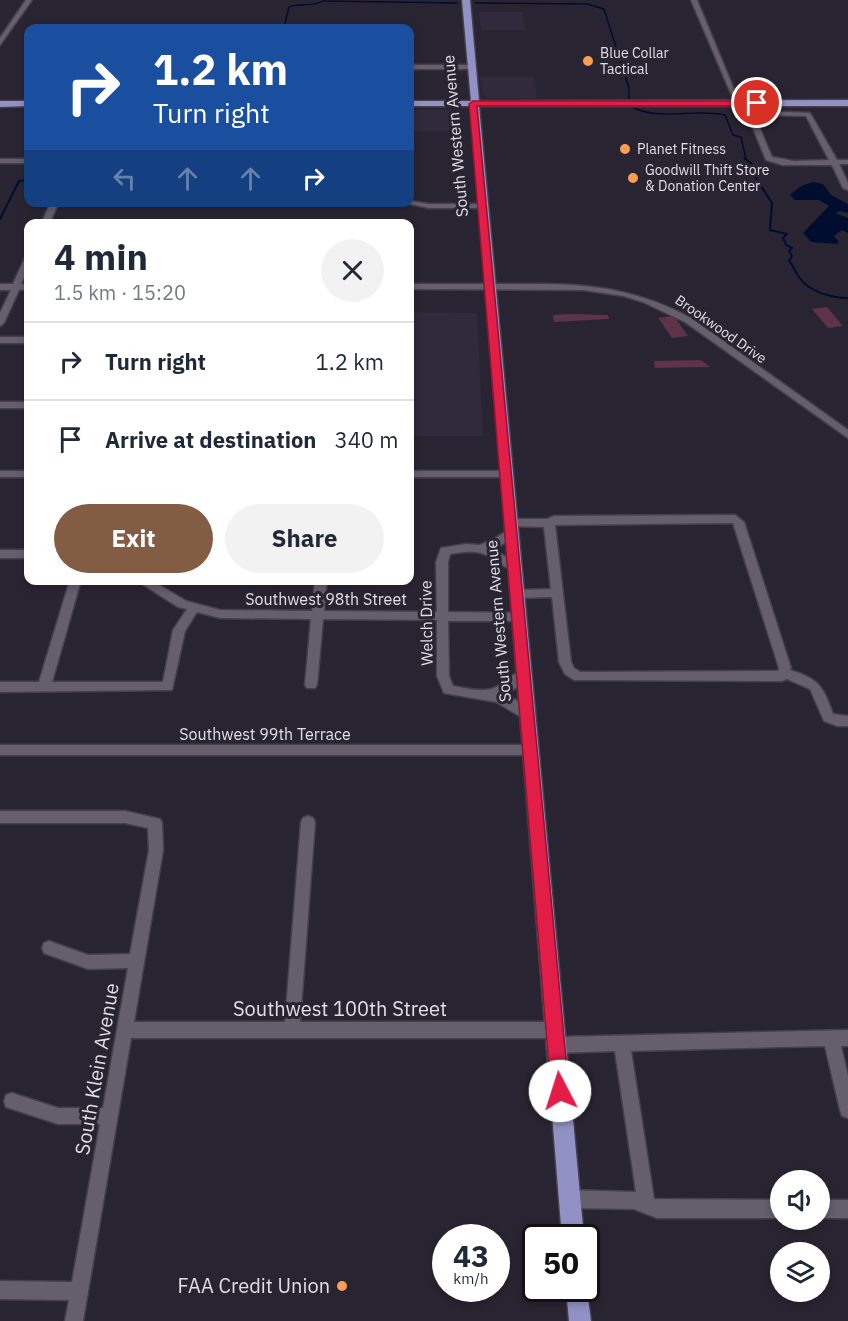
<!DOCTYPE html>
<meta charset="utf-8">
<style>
body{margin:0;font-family:"IBM Plex Sans",sans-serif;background:#f2f2f3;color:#1f2937;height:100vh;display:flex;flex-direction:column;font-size:22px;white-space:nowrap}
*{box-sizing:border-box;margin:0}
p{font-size:20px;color:#747a83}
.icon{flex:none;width:33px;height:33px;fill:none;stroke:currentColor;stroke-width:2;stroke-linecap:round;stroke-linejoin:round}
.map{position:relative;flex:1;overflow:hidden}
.details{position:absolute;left:24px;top:219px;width:390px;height:366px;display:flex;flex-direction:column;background:#fff;border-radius:12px;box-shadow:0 3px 9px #0003}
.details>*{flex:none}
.guide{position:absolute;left:24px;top:24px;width:390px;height:183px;border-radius:12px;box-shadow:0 3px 9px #0003;background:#1a4fa0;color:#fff;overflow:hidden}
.buttons{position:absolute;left:770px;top:1170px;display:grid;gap:12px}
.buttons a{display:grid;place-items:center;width:60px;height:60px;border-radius:50%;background:#fff;box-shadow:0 3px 9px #0003;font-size:30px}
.speed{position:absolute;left:432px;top:1224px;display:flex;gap:12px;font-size:30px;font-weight:700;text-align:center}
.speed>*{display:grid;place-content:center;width:78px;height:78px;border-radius:50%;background:#fff;box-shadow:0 3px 9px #0003;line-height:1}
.speed small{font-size:15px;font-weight:400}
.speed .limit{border:3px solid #111;border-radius:9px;background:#fff;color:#111}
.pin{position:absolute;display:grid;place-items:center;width:51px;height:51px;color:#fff;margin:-26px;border:3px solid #fff;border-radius:50%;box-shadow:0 2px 6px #0007}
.me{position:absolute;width:66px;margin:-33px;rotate:355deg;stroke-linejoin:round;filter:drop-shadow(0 0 4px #0008)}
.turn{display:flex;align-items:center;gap:21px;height:126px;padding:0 30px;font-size:27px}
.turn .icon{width:78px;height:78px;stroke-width:2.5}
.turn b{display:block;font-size:42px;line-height:51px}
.lanes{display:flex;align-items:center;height:57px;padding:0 30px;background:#0003;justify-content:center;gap:30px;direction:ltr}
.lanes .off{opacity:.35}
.round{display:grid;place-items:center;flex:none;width:63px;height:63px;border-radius:32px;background:#f2f2f3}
.summary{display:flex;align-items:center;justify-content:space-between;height:102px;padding:0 30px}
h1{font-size:36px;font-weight:700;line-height:45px}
.button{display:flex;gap:12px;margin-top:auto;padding:12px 30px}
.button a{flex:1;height:69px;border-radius:36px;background:#825d44;color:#fff;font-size:24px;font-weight:700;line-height:69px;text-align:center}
.button a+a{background:#f2f2f3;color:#1f2937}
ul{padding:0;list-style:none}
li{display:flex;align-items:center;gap:18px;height:78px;padding:0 30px;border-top:2px solid #e0e1e3}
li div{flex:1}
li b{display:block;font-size:22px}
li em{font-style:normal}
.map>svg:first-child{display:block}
.built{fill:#31293c}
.green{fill:#5e3248}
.water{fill:#000d2e}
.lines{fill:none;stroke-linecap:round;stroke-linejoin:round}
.stream-far1{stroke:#000d2e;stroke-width:1.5}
.stream{stroke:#000d2e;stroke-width:2}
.minor-casing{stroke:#443f4a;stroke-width:3}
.major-casing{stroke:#443f4a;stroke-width:3}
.minor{fill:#645e6d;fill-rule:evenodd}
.major{fill:#9191c5;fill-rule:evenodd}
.route{fill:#e11d48;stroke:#92132f;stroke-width:1.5}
.poi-dot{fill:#fc9d53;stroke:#292431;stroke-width:2}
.labels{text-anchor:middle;stroke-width:6;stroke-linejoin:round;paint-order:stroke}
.far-poi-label{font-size:14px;fill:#e1dee7;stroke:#292431;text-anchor:start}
.far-street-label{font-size:14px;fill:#e1dee7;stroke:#292431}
.street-label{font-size:16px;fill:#e1dee7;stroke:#292431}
.near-street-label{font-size:20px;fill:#e1dee7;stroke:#292431}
.near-poi-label{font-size:20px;fill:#e1dee7;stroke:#292431;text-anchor:end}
</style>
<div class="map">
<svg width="848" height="1321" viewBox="0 0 848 1321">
<rect width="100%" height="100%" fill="#292431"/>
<!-- built -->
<path class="built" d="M479 12H523L525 30H481Z
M480 77H534L537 98H488L483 95Z
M410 110H452L460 112 462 131H410Z
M410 312 477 313 483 436H410Z"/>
<!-- green -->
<path class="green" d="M827 307 843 326 828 328 812 309Z
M570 314 608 315 609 319 554 322 553 315Z
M674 316 688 336 672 338 658 318Z
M701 360 710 367 655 368 654 361Z"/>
<!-- water -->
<path class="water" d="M813 182 823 184 831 195 848 204V213L840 211 835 213 848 218V233L842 230 834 236 839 242 837 244 811 242 803 233 829 206 819 200H795L790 195 801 186Z"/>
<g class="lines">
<!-- stream-far1 -->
<path class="stream-far1" d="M475 3 587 4 604 9 629 88V99
M284 28 289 7C300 3 314 7 323 1L457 3
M634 108C662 121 695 108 725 115L733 135 741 137 746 159"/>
<!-- stream -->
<path class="stream" d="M744 158 757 168 754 175 772 203 770 230 787 234 783 238 786 245 792 248 789 251 792 256 789 261C794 266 795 272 799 277 809 292 832 298 848 298
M0 219 19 181 28 180"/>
<defs>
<path id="minor" d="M26 0H32L0 45V38Z
M691 0H697L740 104 735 103Z
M410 65H470L473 67 470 69H410Z
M760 111 810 113 837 160H848V164H839L848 183V190L843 188 832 165H783L766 160 748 116ZM761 115 806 116 829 160 794 161 772 157 755 117Z
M0 159H28V163H0Z
M410 201 429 204H482L486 206 482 208H429L401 202H410Z
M51 202H59L49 224H41Z
M25 258H28V268L21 284 28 285V289L19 290 4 323 0 326V313L11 290H0V284H13Z
M538 284C596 284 640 291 691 318L848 430V438L685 322 643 302 624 296 583 290 410 289V284Z
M0 337H28V343H0Z
M0 402H28V408H0Z
M0 471H28V477H0Z
M410 471H506L511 474 506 477H410Z
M735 515 744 522 791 668 790 670C819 679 823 686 833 714L848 716V726H837L824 721 810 689 787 679 782 681 574 680 565 674 559 662 552 597 517 598 511 594 517 590 551 589 544 527 510 526 505 522 506 519H547L554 516ZM733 523 779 668 778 671 580 672 574 668 571 662 555 525Z
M511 528 515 529 516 532C511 540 502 545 493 549L518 564 520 567 518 570C506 572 496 557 484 554 473 550 461 552 450 554L448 562V612L519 613 525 617 519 621H448L449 676 453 686C464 688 480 692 491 689 504 686 516 667 528 671L530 674C524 683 514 690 504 694 516 699 527 706 534 716L532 720 528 721 496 702 444 693 437 676V620L323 619 317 685 315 688H307L305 685 311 619 220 618 197 612 185 631 172 690 0 692V682H39L70 580H81L52 682H163L173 630 187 609 178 607 136 580H151L186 601 220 610 312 611 315 580H327L324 611 437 612 436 562 441 548 466 544 480 545 494 539Z
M0 550H28V558H0Z
M0 745H531L536 746 537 750 536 754 531 755H0Z
M0 811H125L160 819 162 823 163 850 134 1022H285L301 822 303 818 308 816 313 818 315 822 300 1022H555L560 1025 563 1030 560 1035 556 1037 848 1030V1046H841L848 1076V1118L842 1116 840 1110 825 1046 631 1051 654 1199 780 1200V1218H657L634 1209 569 1208 563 1205 560 1199 563 1193 569 1190 636 1192 615 1051 556 1053 550 1051 548 1045 550 1039 555 1038H131L83 1321H65L69 1300 0 1299V1281L72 1282 100 1124H58L6 1107 4 1101 6 1095 12 1093 58 1108H103L128 968 88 969 44 953 42 948 44 943 49 941 88 955 130 954 149 850 148 828 125 823H0Z
M819 1200H848V1218H819Z"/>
<path id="major" d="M462 0H470L479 101 848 100V106H479L584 1238H562L471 106H410V101H471Z
M0 101H28V106L0 107Z
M586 1284 591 1321H569L566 1288H586Z"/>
</defs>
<!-- minor casing -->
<use href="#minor" class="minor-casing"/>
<!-- major casing -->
<use href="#major" class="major-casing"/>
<!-- minor -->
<use href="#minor" class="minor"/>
<!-- major -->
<use href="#major" class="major"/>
</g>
<!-- route -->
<path class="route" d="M473 101H757L761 103 757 106H477L569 1091 567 1098 560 1100 554 1098 551 1091 469 104Z"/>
<!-- markers -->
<g class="poi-dot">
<circle cx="588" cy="61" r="6"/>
<circle cx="625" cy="149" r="6"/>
<circle cx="633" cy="178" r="6"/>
<circle cx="342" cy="1286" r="6"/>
</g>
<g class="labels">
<!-- far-poi labels -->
<g class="far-poi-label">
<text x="600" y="58">Blue Collar<tspan x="600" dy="16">Tactical</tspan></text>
<text x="637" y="154">Planet Fitness</text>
<text x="645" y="175">Goodwill Thift Store<tspan x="645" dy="16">&amp; Donation Center</tspan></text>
</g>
<!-- far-street labels -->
<g class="far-street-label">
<text transform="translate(721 329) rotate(35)" y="5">Brookwood Drive</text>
</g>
<!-- street labels -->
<g class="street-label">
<text transform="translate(455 136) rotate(-95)" y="6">South Western Avenue</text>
<text x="326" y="605">Southwest 98th Street</text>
<text transform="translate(498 621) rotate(-95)" y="6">South Western Avenue</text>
<text transform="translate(426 623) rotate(-91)" y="6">Welch Drive</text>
<text x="265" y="740">Southwest 99th Terrace</text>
</g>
<!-- near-street labels -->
<g class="near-street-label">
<text x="340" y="1016">Southwest 100th Street</text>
<text transform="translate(97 1069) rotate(-80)" y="7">South Klein Avenue</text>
</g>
<!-- near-poi labels -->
<g class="near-poi-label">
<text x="330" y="1293">FAA Credit Union</text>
</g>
</g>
</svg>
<div class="buttons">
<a><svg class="icon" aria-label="sound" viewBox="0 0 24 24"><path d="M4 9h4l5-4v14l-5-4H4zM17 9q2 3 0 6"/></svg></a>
<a><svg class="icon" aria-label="layers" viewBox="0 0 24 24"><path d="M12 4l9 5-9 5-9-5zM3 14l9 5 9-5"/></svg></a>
</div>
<div class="speed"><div>43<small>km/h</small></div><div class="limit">50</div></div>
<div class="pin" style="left:757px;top:103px;background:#d93025"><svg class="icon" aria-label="arrive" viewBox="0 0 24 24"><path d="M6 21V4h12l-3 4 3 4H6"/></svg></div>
<svg class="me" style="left:560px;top:1091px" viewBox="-20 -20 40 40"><circle r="19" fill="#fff"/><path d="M0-13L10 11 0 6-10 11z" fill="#e11d48"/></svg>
<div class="guide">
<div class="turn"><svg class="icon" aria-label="right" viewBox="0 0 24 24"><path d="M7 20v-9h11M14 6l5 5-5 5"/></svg><div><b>1.2 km</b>Turn right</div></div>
<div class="lanes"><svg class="icon off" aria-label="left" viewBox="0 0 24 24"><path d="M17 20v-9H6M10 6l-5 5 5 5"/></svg><svg class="icon off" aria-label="ahead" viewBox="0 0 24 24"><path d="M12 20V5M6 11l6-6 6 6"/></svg><svg class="icon off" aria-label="ahead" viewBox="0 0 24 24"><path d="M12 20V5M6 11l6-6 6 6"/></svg><svg class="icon" aria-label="right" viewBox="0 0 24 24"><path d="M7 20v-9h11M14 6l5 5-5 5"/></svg></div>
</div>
<section class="details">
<div class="summary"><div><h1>4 min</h1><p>1.5 km · 15:20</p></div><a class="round"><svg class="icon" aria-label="close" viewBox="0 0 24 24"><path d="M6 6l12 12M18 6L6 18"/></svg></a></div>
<ul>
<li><svg class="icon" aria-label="right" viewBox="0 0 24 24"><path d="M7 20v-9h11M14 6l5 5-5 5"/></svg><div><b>Turn right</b></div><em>1.2 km</em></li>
<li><svg class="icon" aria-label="arrive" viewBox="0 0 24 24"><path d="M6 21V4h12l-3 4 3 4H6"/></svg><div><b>Arrive at destination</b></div><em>340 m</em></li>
</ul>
<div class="button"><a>Exit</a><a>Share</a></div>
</section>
</div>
